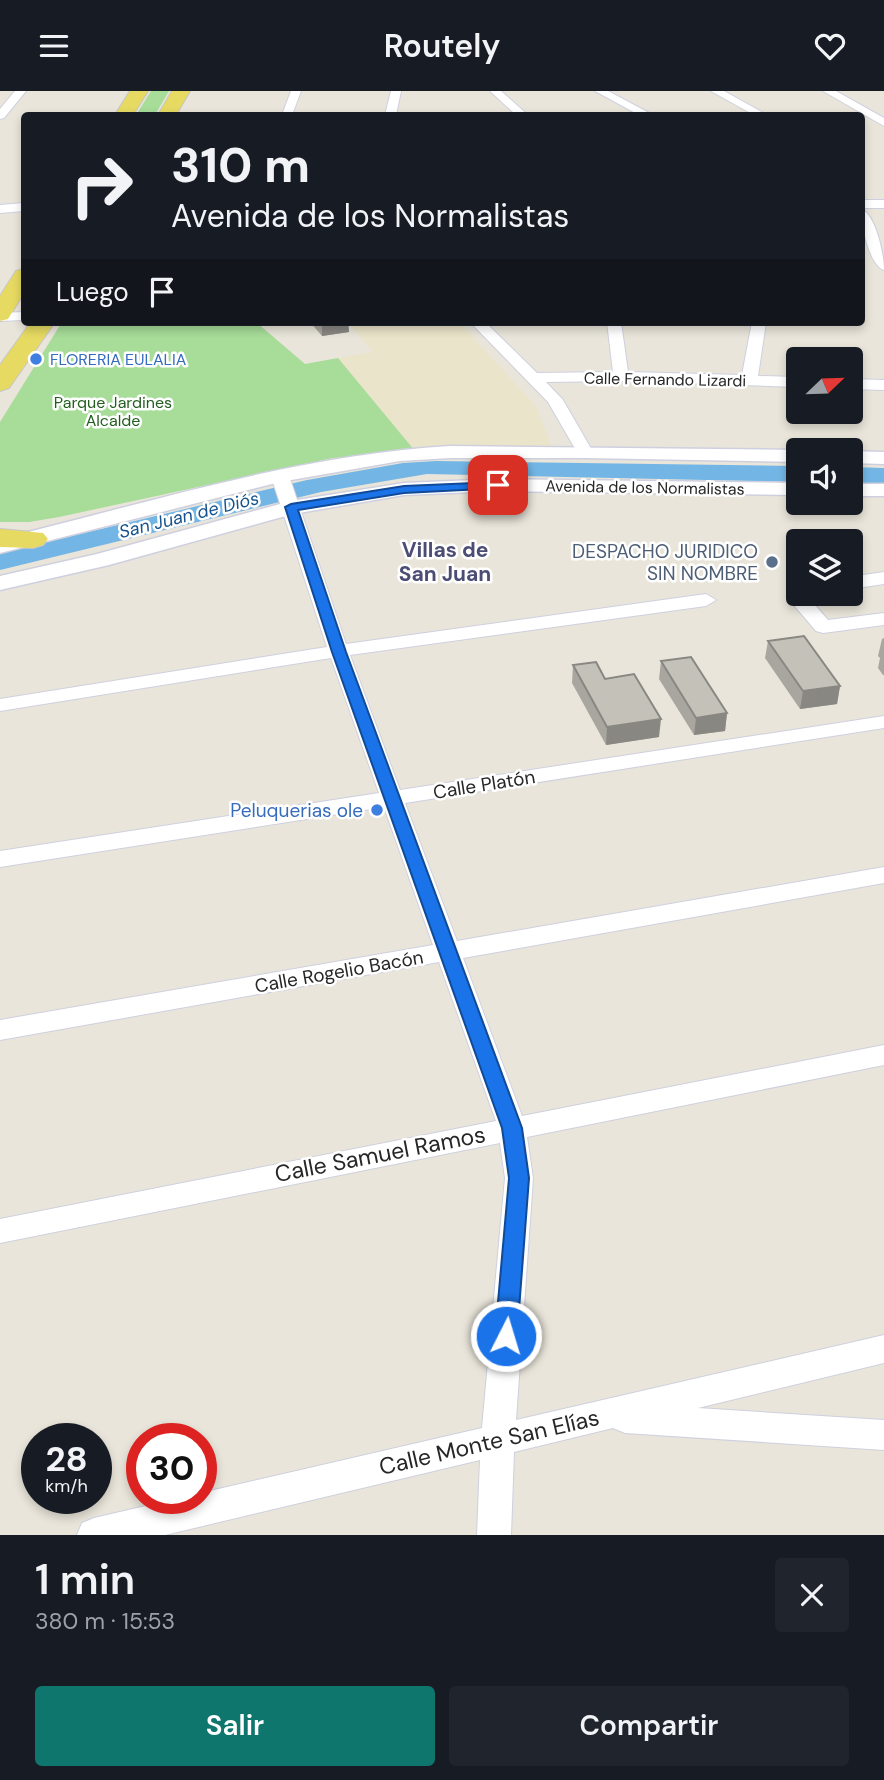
<!DOCTYPE html>
<html lang="es">
<meta charset="utf-8">
<style>
body{margin:0;font-family:"DM Sans",sans-serif;background:#20242c;color:#f1f3f6;height:100vh;display:flex;flex-direction:column;font-size:26px;white-space:nowrap}
*{box-sizing:border-box;margin:0}
p{font-size:23px;color:#9ea1a6}
.icon{flex:none;width:38px;height:38px;fill:none;stroke:currentColor;stroke-width:2;stroke-linecap:round;stroke-linejoin:round}
.map{position:relative;height:1444px;overflow:hidden}
.panel{display:flex;flex-direction:column;background:#171b24;flex:1}
.panel>*{flex:none}
.hud{position:absolute;left:21px;top:21px;width:844px;height:214px;border-radius:7px;box-shadow:0 4px 10px #0003;background:#171b24;color:#f1f3f6;overflow:hidden}
.needle{width:46px;rotate:67deg}
.fabs{position:absolute;left:786px;top:256px;display:grid;gap:14px}
.fabs a{display:grid;place-items:center;width:77px;height:77px;border-radius:7px;background:#171b24;box-shadow:0 4px 10px #0003;font-size:35px}
.speed{position:absolute;left:21px;top:1332px;display:flex;gap:14px;font-size:35px;font-weight:700;text-align:center}
.speed>*{display:grid;place-content:center;width:91px;height:91px;border-radius:50%;background:#171b24;box-shadow:0 4px 10px #0003;line-height:1}
.speed small{font-size:18px;font-weight:400}
.speed .limit{border:10px solid #d22;background:#fff;color:#111}
.pin{position:absolute;display:grid;place-items:center;width:60px;height:60px;color:#fff;margin:-30px;border-radius:14px;box-shadow:0 4px 10px #0006}
.me{position:absolute;width:77px;margin:-38px;rotate:5deg;stroke-linejoin:round;filter:drop-shadow(0 0 5px #0008)}
.turn{display:flex;align-items:center;gap:24px;height:147px;padding:0 35px;font-size:32px}
.turn .icon{width:91px;height:91px;stroke-width:2.5}
.turn b{display:block;font-size:49px;line-height:60px}
.then{display:flex;align-items:center;height:66px;padding:0 35px;background:#0003;gap:14px;font-size:26px}
.round{display:grid;place-items:center;flex:none;width:74px;height:74px;border-radius:7px;background:#20242c}
.summary{display:flex;align-items:center;justify-content:space-between;height:119px;padding:0 35px}
h1{font-size:42px;font-weight:600;line-height:52px}
.button{display:flex;gap:14px;margin-top:auto;padding:14px 35px}
.button a{flex:1;height:80px;border-radius:7px;background:#0f766e;color:#fff;font-size:28px;font-weight:600;line-height:80px;text-align:center}
.button a+a{background:#20242c;color:#f1f3f6}
header{display:flex;justify-content:space-between;align-items:center;height:91px;padding:0 35px;background:#171b24;font-size:32px;font-weight:600}
.map>svg:first-child{display:block}
.education{fill:#eae4ca}
.green{fill:#a7dc99}
.water{fill:#73b6e5}
.lines{fill:none;stroke-linecap:round;stroke-linejoin:round}
.minor-casing{stroke:#cfd0df;stroke-width:2}
.tertiary-casing{stroke:#cfd0df;stroke-width:3}
.primary-casing{stroke:#c7c7c7;stroke-width:2}
.minor{fill:#fff;fill-rule:evenodd}
.tertiary{fill:#fff;fill-rule:evenodd}
.primary{fill:#e6da62;fill-rule:evenodd}
.wall{fill:#a9a69f}
.shaded-wall{fill:#898782}
.building{fill:#c4c1b9;stroke:#898782;stroke-width:2}
.route{fill:#1a73e8;stroke:#114b97;stroke-width:2}
.shop-dot{fill:#3f7fe0;stroke:#fff;stroke-width:2.5}
.service-dot{fill:#5c6f8a;stroke:#fff;stroke-width:2.5}
.labels{text-anchor:middle;stroke-width:5;stroke-linejoin:round;paint-order:stroke}
.far-shop-label{font-size:16px;fill:#366cbe;stroke:#fff;text-anchor:start}
.far-street-label{font-size:16px;fill:#272727;stroke:#fff}
.far-park-label{font-size:16px;fill:#225e1e;stroke:#fff}
.far-water-label{font-size:18px;font-style:italic;fill:#16538c;stroke:#fff}
.service-label{font-size:19px;fill:#4e5e75;stroke:#fff;text-anchor:end}
.street-label{font-size:19px;fill:#272727;stroke:#fff}
.shop-label{font-size:19px;fill:#366cbe;stroke:#fff;text-anchor:end}
.neighbourhood-label{font-size:21px;font-weight:bold;fill:#4b4d74;stroke:#fff}
.near-street-label{font-size:23px;fill:#272727;stroke:#fff}
</style>
<header><svg class="icon" aria-label="menu" viewBox="0 0 24 24"><path d="M4 6h16M4 12h16M4 18h16"/></svg>Routely<svg class="icon" aria-label="heart" viewBox="0 0 24 24"><path d="M12 20l-8-8c-3-5 5-10 8-4 3-6 11-1 8 4z"/></svg></header>
<div class="map">
<svg width="884" height="1444" viewBox="0 0 884 1444">
<rect width="100%" height="100%" fill="#e9e5da"/>
<!-- education -->
<path class="education" d="M347 231H459L536 315 552 357 415 360 338 267 373 261Z"/>
<!-- green -->
<path class="green" d="M151 0H169L155 24H136Z
M62 231H256L305 273 338 267 415 360 333 367 59 426 29 431H0V331Z"/>
<!-- water -->
<path class="water" d="M436 370 798 375V391L427 383 321 401 0 479V462L307 389 403 372Z
M851 376 884 377V392H851Z"/>
<g class="lines">
<defs>
<path id="minor" d="M15 0H26L4 27 0 28V18Z
M291 0H301L292 24H282Z
M391 0H401L396 24H385Z
M490 0H501L528 24H516Z
M595 0H608L653 24H639Z
M711 0H724L767 24H754Z
M823 0H836L884 27V35Z
M861 109H884V117H861Z
M24 112V120L0 122V114Z
M861 118C876 124 884 164 884 179 869 174 861 133 861 118Z
M24 221V229L0 230V222Z
M470 231H485L537 282 613 281 607 231H621L628 281 742 284 752 231H766L758 285 798 286V296L621 290 546 291 563 309 593 361 585 366 577 361 548 311Z
M850 288 884 289V299L850 298Z
M280 380 289 385 346 553 706 503 716 509 706 515 350 564 400 699 884 625V637L405 712 457 850 884 776V792L463 867 522 1025 884 954V974L527 1046 533 1087 516 1329 884 1244V1272L698 1317 884 1329V1359L625 1342 613 1337 514 1361 511 1444H477L480 1369 165 1444H77L82 1432 94 1427 180 1407H201V1402L482 1337 505 1087 500 1052 0 1152V1128L496 1030 439 871 0 949V929L433 854 384 716 0 776V760L379 702 331 567 0 620V608L327 556 271 385Z
M884 481V493L850 498V486Z
M798 495V502H807V505L828 529 884 522V534L823 542 816 540 787 506 791 497Z"/>
<path id="tertiary" d="M450 355 798 359V371L585 367H450L400 370 280 391 0 462V448C148 412 297 364 450 355Z
M850 360 884 361V373L850 372Z
M498 388 798 392V404L498 400 404 404 293 423 109 474 0 499V485L97 463 291 410 404 392Z
M850 393H884V405H850Z"/>
<path id="primary" d="M130 0H148L133 24H115Z
M172 0H190L176 24H158Z
M24 178V202L8 228 0 230V205L16 180Z
M31 231H55L9 297 0 300V274Z
M0 438 43 442 48 448 43 454 33 457 0 456Z"/>
</defs>
<!-- minor casing -->
<use href="#minor" class="minor-casing"/>
<!-- tertiary casing -->
<use href="#tertiary" class="tertiary-casing"/>
<!-- primary casing -->
<use href="#primary" class="primary-casing"/>
<!-- minor -->
<use href="#minor" class="minor"/>
<!-- tertiary -->
<use href="#tertiary" class="tertiary"/>
<!-- primary -->
<use href="#primary" class="primary"/>
</g>
<!-- wall -->
<path class="wall" d="M310 231H348L349 241 322 245Z
M884 547V584H883L878 577 880 567 878 565 882 548Z
M768 550 840 595 837 613 800 618 765 567Z
M661 570 727 622 725 640 694 644 659 588Z
M573 574 605 588 659 646 606 654 572 592Z"/>
<!-- shaded-wall -->
<path class="shaded-wall" d="M322 231H348L349 241 322 245Z
M840 595 837 613 800 618 803 600Z
M727 622 725 640 694 644 696 627Z
M661 628 659 646 606 654 607 636Z"/>
<!-- building -->
<path class="building" d="M804 545 840 595 803 600 768 550Z
M691 566 727 622 696 627 661 570Z
M596 571 605 588 634 583 661 628 607 636 573 574Z"/>
<!-- route -->
<path class="route" d="M498 391 504 394 502 397 404 402 298 419 346 561 522 1037 529 1087 517 1245 514 1252 506 1254 499 1252 495 1245 509 1087 502 1037 332 561 285 416 291 413 404 395Z"/>
<!-- markers -->
<g class="shop-dot">
<circle cx="36" cy="268" r="7"/>
<circle cx="377" cy="719" r="7"/>
</g>
<circle class="service-dot" cx="772" cy="471" r="7"/>
<g class="labels">
<!-- far-shop labels -->
<g class="far-shop-label">
<text x="50" y="274">FLORERIA EULALIA</text>
</g>
<!-- far-street labels -->
<g class="far-street-label">
<text transform="translate(665 288) rotate(1)" y="6">Calle Fernando Lizardi</text>
<text transform="translate(645 396) rotate(1)" y="6">Avenida de los Normalistas</text>
</g>
<!-- far-park labels -->
<g class="far-park-label">
<text x="113" y="317">Parque Jardines<tspan x="113" dy="18">Alcalde</tspan></text>
</g>
<!-- far-water labels -->
<g class="far-water-label">
<text transform="translate(189 424) rotate(-14)" y="6">San Juan de Diós</text>
</g>
<!-- service labels -->
<g class="service-label">
<text x="758" y="467">DESPACHO JURIDICO<tspan x="758" dy="22">SIN NOMBRE</tspan></text>
</g>
<!-- street labels -->
<g class="street-label">
<text transform="translate(484 693) rotate(-9)" y="7">Calle Platón</text>
<text transform="translate(339 880) rotate(-10)" y="7">Calle Rogelio Bacón</text>
</g>
<!-- shop labels -->
<g class="shop-label">
<text x="363" y="726">Peluquerias ole</text>
</g>
<!-- neighbourhood labels -->
<g class="neighbourhood-label">
<text x="445" y="466">Villas de<tspan x="445" dy="24">San Juan</tspan></text>
</g>
<!-- near-street labels -->
<g class="near-street-label">
<text transform="translate(380 1063) rotate(-11)" y="8">Calle Samuel Ramos</text>
<text transform="translate(489 1351) rotate(-13)" y="8">Calle Monte San Elías</text>
</g>
</g>
</svg>
<div class="fabs">
<a><svg class="needle" viewBox="-14 -14 28 28"><path d="M0-13l5 13h-10z" fill="#e53935"/><path d="M0 13l5-13h-10z" fill="#9ea1a6"/></svg></a>
<a><svg class="icon" aria-label="sound" viewBox="0 0 24 24"><path d="M4 9h4l5-4v14l-5-4H4zM17 9q2 3 0 6"/></svg></a>
<a><svg class="icon" aria-label="layers" viewBox="0 0 24 24"><path d="M12 4l9 5-9 5-9-5zM3 14l9 5 9-5"/></svg></a>
</div>
<div class="speed"><div>28<small>km/h</small></div><div class="limit">30</div></div>
<div class="pin" style="left:498px;top:394px;background:#d93025"><svg class="icon" aria-label="arrive" viewBox="0 0 24 24"><path d="M6 21V4h12l-3 4 3 4H6"/></svg></div>
<svg class="me" style="left:506px;top:1245px" viewBox="-20 -20 40 40"><circle r="17" fill="#1a73e8" stroke="#fff" stroke-width="3"/><path d="M0-11L8 9 0 5-8 9z" fill="#fff"/></svg>
<div class="hud">
<div class="turn"><svg class="icon" aria-label="right" viewBox="0 0 24 24"><path d="M7 20v-9h11M14 6l5 5-5 5"/></svg><div><b>310 m</b>Avenida de los Normalistas</div></div>
<div class="then">Luego<svg class="icon" aria-label="arrive" viewBox="0 0 24 24"><path d="M6 21V4h12l-3 4 3 4H6"/></svg></div>
</div>
</div>
<section class="panel">
<div class="summary"><div><h1>1 min</h1><p>380 m · 15:53</p></div><a class="round"><svg class="icon" aria-label="close" viewBox="0 0 24 24"><path d="M6 6l12 12M18 6L6 18"/></svg></a></div>
<div class="button"><a>Salir</a><a>Compartir</a></div>
</section>
